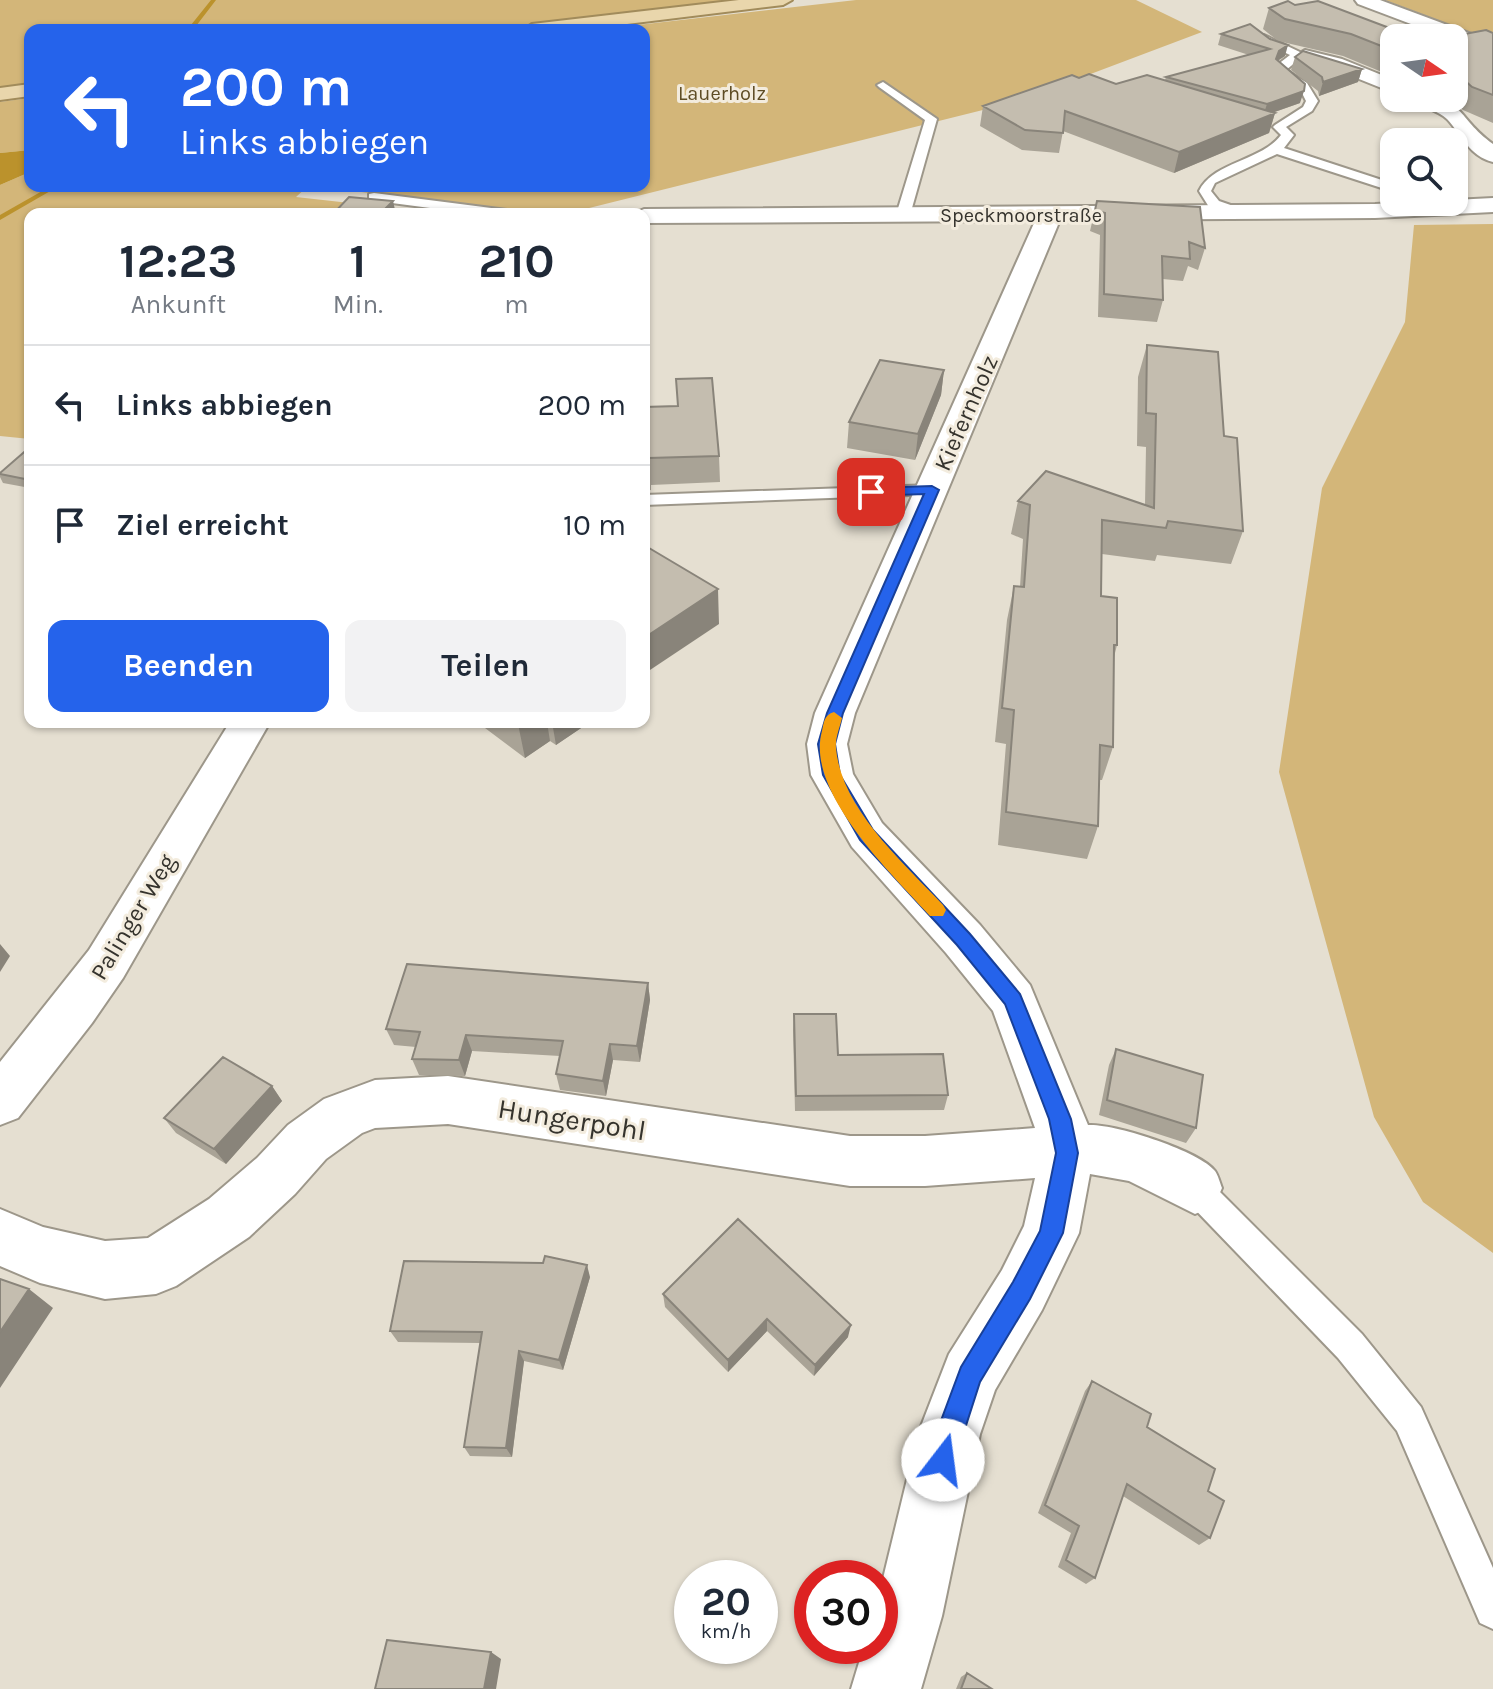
<!DOCTYPE html>
<html lang="de">
<meta charset="utf-8">
<style>
body{margin:0;font-family:Karla,sans-serif;background:#f2f2f3;color:#1f2937;height:100vh;display:flex;flex-direction:column;font-size:30px;white-space:nowrap}
*{box-sizing:border-box;margin:0}
p{font-size:26px;color:#747a83}
.icon{flex:none;width:44px;height:44px;fill:none;stroke:currentColor;stroke-width:2;stroke-linecap:round;stroke-linejoin:round}
.map{position:relative;flex:1;overflow:hidden}
.sheet{position:absolute;left:24px;top:208px;width:626px;height:520px;display:flex;flex-direction:column;background:#fff;border-radius:16px;box-shadow:0 2px 6px #0004}
.sheet>*{flex:none}
.banner{position:absolute;left:24px;top:24px;width:626px;height:168px;border-radius:16px;box-shadow:0 2px 6px #0004;background:#2563eb;color:#fff;overflow:hidden}
.needle{width:52px;rotate:103deg}
.controls{position:absolute;left:1380px;top:24px;display:grid;gap:16px}
.controls a{display:grid;place-items:center;width:88px;height:88px;border-radius:16px;background:#fff;box-shadow:0 2px 6px #0004;font-size:40px}
.speed{position:absolute;left:674px;top:1560px;display:flex;gap:16px;font-size:40px;font-weight:700;text-align:center}
.speed>*{display:grid;place-content:center;width:104px;height:104px;border-radius:50%;background:#fff;box-shadow:0 2px 6px #0004;line-height:1}
.speed small{font-size:20px;font-weight:400}
.speed .limit{border:12px solid #d22;background:#fff;color:#111}
.pin{position:absolute;display:grid;place-items:center;width:68px;height:68px;color:#fff;margin:-34px;border-radius:16px;box-shadow:0 4px 12px #0006}
.me{position:absolute;width:88px;margin:-44px;rotate:15deg;stroke-linejoin:round;filter:drop-shadow(0 0 6px #0008)}
.turn{display:flex;align-items:center;gap:28px;height:168px;padding:0 24px;font-size:36px}
.turn .icon{width:104px;height:104px;stroke-width:2.5}
.turn b{display:block;font-size:56px;line-height:68px}
.eta{display:flex;justify-content:space-evenly;align-items:center;height:136px;text-align:center}
.eta b{font-size:48px;font-weight:700;line-height:56px}
.cta{display:flex;gap:16px;margin-top:auto;padding:16px 24px}
.cta a{flex:1;height:92px;border-radius:16px;background:#2563eb;color:#fff;font-size:32px;font-weight:700;line-height:92px;text-align:center}
.cta a+a{background:#f2f2f3;color:#1f2937}
ul{padding:0;list-style:none}
li{display:flex;align-items:center;gap:24px;height:120px;padding:0 24px;border-top:2px solid #e0e1e3}
li div{flex:1}
li b{display:block;font-size:30px}
li em{font-style:normal}
.map>svg:first-child{display:block}
.green{fill:#d3b679}
.water{fill:#bb922c}
.lines{fill:none;stroke-linecap:round;stroke-linejoin:round}
.stream{fill:#bb922c;fill-rule:evenodd}
.lane-casing{stroke:#9d978a;stroke-width:4}
.street-casing{stroke:#9d978a;stroke-width:4}
.secondary-casing{stroke:#9d978a;stroke-width:4}
.primary-casing{stroke:#a18b5b;stroke-width:4}
.lane{fill:#fff;fill-rule:evenodd}
.street{fill:#fff;fill-rule:evenodd}
.secondary{fill:#fff;fill-rule:evenodd}
.primary{fill:#e9d6ac;fill-rule:evenodd}
.wall{fill:#a9a396}
.shaded-wall{fill:#89847a}
.building{fill:#c4bdaf;stroke:#89847a;stroke-width:2}
.route{fill:#2563eb;stroke:#184099;stroke-width:2}
.slow{fill:#f59e0b}
.labels{text-anchor:middle;stroke-width:6;stroke-linejoin:round;paint-order:stroke}
.far-park-label{font-size:20px;fill:#5e4c24;stroke:#f3ecde}
.far-street-label{font-size:20px;fill:#35332d;stroke:#f3ecde}
.street-label{font-size:24px;fill:#35332d;stroke:#f3ecde}
.near-street-label{font-size:28px;fill:#35332d;stroke:#f3ecde}
</style>
<div class="map">
<svg width="1493" height="1689" viewBox="0 0 1493 1689">
<rect width="100%" height="100%" fill="#e5dfd1"/>
<!-- green -->
<path class="green" d="M0 0H742L491 30H30V83L0 87Z
M856 0H1136L1202 32 1019 101 565 214H532L315 186H644V30H594Z
M1385 0H1493V41Z
M30 98V150L0 153V102Z
M30 172V186H308L296 197 350 203 340 214H30V439L0 436V185Z
M1493 224V1253L1423 1202 1374 1117 1279 772 1322 488 1405 322 1414 225Z"/>
<!-- water -->
<path class="water" d="M30 150V172L0 185V153Z"/>
<g class="lines">
<!-- stream -->
<path class="stream" d="M211 0H216L193 30H187Z
M51 186H59L0 220V215Z"/>
<defs>
<path id="lane" d="M1256 35H1264L1302 53V57L1286 70 1307 83 1318 101 1312 111 1286 127 1294 135 1284 148 1394 184V192L1277 154 1215 183 1211 191 1219 201 1245 210V216L1209 207 1199 191C1214 161 1260 162 1281 135L1273 127 1275 125 1303 107 1306 101 1299 87 1276 71 1277 65 1290 55 1256 39Z
M883 82 937 119 910 215 903 219 896 215 925 120 879 87 877 85Z
M374 193 507 210 514 214H476L369 200V194Z
M932 485 938 486 941 490 938 494 644 505V495Z
M1195 1174 1206 1178 1362 1334 1421 1407 1493 1568V1629L1480 1623 1397 1431 1338 1358 1184 1198 1180 1188 1184 1178Z"/>
<path id="street" d="M1305 50 1342 59 1394 80V93L1329 67 1298 60 1295 56Z
M1410 98C1469 98 1454 116 1493 144V162C1469 156 1462 135 1447 119 1439 111 1423 107 1413 102Z
M1493 198V212L1375 218 1060 220 855 713 847 744 853 774 882 823 980 925 1030 985 1088 1125C1113 1123 1200 1151 1215 1171 1218 1175 1220 1183 1222 1188L1214 1206 1195 1214 1129 1181 1090 1174 1079 1233 1042 1310 995 1390 980 1434 942 1616 921 1689H851L864 1646H880V1591L918 1434 949 1354 1002 1270 1024 1226 1035 1178 925 1186H850L448 1124 375 1128 362 1133 326 1159 295 1194 249 1237 176 1286 156 1294 105 1299 40 1283 0 1266V1209L43 1227 105 1241 148 1238 209 1199 257 1158 288 1125 324 1099 375 1080 448 1076 850 1136H925L1035 1128 993 1011 946 953 852 847 811 775 807 744 815 713 1035 221 644 223V214H633L644 209 1375 204Z
M230 722H270L123 978 92 1023 18 1118 0 1125V1062L89 950Z"/>
<path id="secondary" d="M1355 0H1380L1493 42V55L1358 4Z"/>
<path id="primary" d="M739 0H792L783 5 578 30H523L532 24Z
M30 84V96L0 100V88Z"/>
</defs>
<!-- lane casing -->
<use href="#lane" class="lane-casing"/>
<!-- street casing -->
<use href="#street" class="street-casing"/>
<!-- secondary casing -->
<use href="#secondary" class="secondary-casing"/>
<!-- primary casing -->
<use href="#primary" class="primary-casing"/>
<!-- lane -->
<use href="#lane" class="lane"/>
<!-- street -->
<use href="#street" class="street"/>
<!-- secondary -->
<use href="#secondary" class="secondary"/>
<!-- primary -->
<use href="#primary" class="primary"/>
</g>
<!-- wall -->
<path class="wall" d="M1295 5 1394 38V77L1343 56 1278 41 1263 29 1269 8Z
M1250 24 1285 56 1278 61 1300 103 1272 113H1275L1269 133 1174 173 1063 131 1059 153 1022 150 980 126 983 106 1079 78 1116 84 1165 80 1166 77 1249 55 1218 45 1221 34Z
M1493 33V123L1463 110 1453 102 1441 98H1454V38Z
M1295 57 1362 69 1358 82 1319 96 1318 91 1291 70Z
M1097 201 1205 248 1198 270 1188 266 1183 281 1163 279V300L1157 322 1098 317 1100 235 1090 231Z
M1147 345 1224 436 1243 531 1231 564 1157 555 1155 561 1102 554 1101 596 1117 645 1114 657 1113 747 1102 780H1099L1098 826 1087 859 998 845 1006 744 995 742 1007 620 1014 586 1020 587 1023 539 1011 534 1018 501 1145 505 1146 447 1137 446 1138 377Z
M944 370 941 395 915 460 847 448 849 422Z
M644 407 719 456 720 482 651 485V490L644 491Z
M30 447V488L3 483 0 477V473Z
M477 722H590L556 745 550 741 525 758Z
M648 983 650 1000 640 1062 613 1060 606 1096 560 1090 556 1074 560 1056 472 1051 465 1076 419 1075 412 1059 416 1047 394 1045 386 1029Z
M794 1014 838 1055 948 1095 944 1110 795 1111 793 1030Z
M1116 1049 1196 1128 1186 1143 1099 1115 1109 1065Z
M272 1086 282 1101 226 1164 176 1133 164 1118Z
M590 1277 563 1370 524 1361 512 1457 470 1456 464 1447 480 1343 398 1342 390 1331Z
M663 1294 848 1337 814 1376 767 1331 728 1372 665 1307Z
M1092 1381 1147 1427 1208 1491 1210 1538 1199 1545 1123 1496 1095 1578 1086 1584 1058 1567 1071 1533 1038 1513 1085 1391Z
M967 1673 992 1689H956L961 1677Z"/>
<!-- shaded-wall -->
<path class="shaded-wall" d="M1288 45 1285 56 1275 62 1279 51Z
M1362 69 1358 82 1319 96 1323 82Z
M1304 91 1300 103 1263 116 1267 104Z
M1275 113 1269 133 1174 173 1179 152Z
M393 201 396 214H380Z
M944 370 941 395 915 460 918 434Z
M718 589 719 624 644 674V638Z
M521 722H547L550 741 525 758 518 724Z
M552 722H590L556 745Z
M0 944 10 956 0 972Z
M648 983 650 1000 640 1062 637 1046Z
M466 1035 472 1051 465 1076 459 1060Z
M610 1044 613 1060 606 1096 603 1081Z
M272 1086 282 1101 226 1164 214 1149Z
M587 1265 590 1277 563 1370 559 1360Z
M29 1289 53 1308 0 1388V1332Z
M767 1319V1331L728 1372V1360Z
M851 1325 848 1337 814 1376 815 1365Z
M519 1351 524 1361 512 1457 506 1448Z
M491 1652 501 1659 496 1689H484Z"/>
<!-- building -->
<path class="building" d="M1288 1 1295 5 1318 1 1416 38H1394V51L1351 34 1285 19 1269 8Z
M1250 24 1270 39 1288 45 1279 51 1276 59 1305 84 1304 91 1267 104 1166 77 1270 49 1221 34Z
M1486 30 1493 33V95L1472 87 1463 79 1454 76V38H1443Z
M1303 51 1362 69 1323 82 1322 77 1295 57Z
M1089 74 1116 84 1147 75 1275 113 1179 152 1065 111 1063 133 1025 130 983 106 1072 75 1079 78Z
M349 197 393 201 380 214H333Z
M1097 201 1200 207 1205 248 1189 242 1190 259 1162 256 1163 300 1104 294 1105 213 1095 210Z
M1147 345 1218 352 1224 436 1237 438 1243 531 1168 521 1166 528 1102 520 1101 596 1117 598V645H1114L1113 747 1100 745 1098 826 1006 812 1014 710 1002 708 1014 586 1024 587 1030 505 1018 501 1046 471 1154 508 1156 414 1146 413Z
M880 360 944 370 918 434 849 422Z
M712 378 719 456 649 458V464H644V407L678 406 676 379Z
M30 447V480L0 474V473Z
M644 545 718 589 644 638Z
M407 964 648 983 637 1046 610 1044 603 1081 556 1074 563 1041 466 1035 459 1060 412 1059 420 1032 386 1029Z
M794 1014H836L838 1055 943 1054 948 1095 796 1096Z
M1116 1049 1203 1075 1196 1128 1107 1100Z
M223 1057 272 1086 214 1149 164 1118Z
M738 1219 851 1325 815 1365 767 1319 728 1360 663 1294Z
M545 1256 587 1265 559 1360 519 1351 506 1448 464 1447 482 1332 390 1331 404 1261 543 1263Z
M0 1279 29 1289 0 1332Z
M1092 1381 1151 1414 1147 1427 1215 1469 1208 1491 1224 1501 1210 1538 1127 1484 1095 1578 1066 1560 1079 1526 1045 1505Z
M387 1640 491 1652 484 1689H375Z
M967 1673 992 1689H961Z"/>
<!-- route -->
<path class="route" d="M932 486 939 490 843 713 835 744 840 775 873 830 970 934 1020 994 1071 1119 1078 1153 1063 1233 1030 1299 980 1382 952 1469 943 1473 934 1469 930 1460 936 1434 961 1367 1013 1282 1040 1231 1056 1153 1049 1119 1005 1004 957 945 860 840 823 775 818 744 827 713 924 494 871 496 864 492 871 488Z"/>
<!-- slow -->
<path class="slow" d="M834 712 842 718C840 727 835 738 836 748 841 809 904 863 943 905L946 910 943 916H930C892 874 805 792 822 731 824 722 824 715 834 712Z"/>
<g class="labels">
<!-- far-park labels -->
<g class="far-park-label">
<text x="722" y="100">Lauerholz</text>
</g>
<!-- far-street labels -->
<g class="far-street-label">
<text x="1021" y="222">Speckmoorstraße</text>
</g>
<!-- street labels -->
<g class="street-label">
<text transform="translate(966 413) rotate(-66)" y="8">Kiefernholz</text>
<text transform="translate(133 917) rotate(-59)" y="8">Palinger Weg</text>
</g>
<!-- near-street labels -->
<g class="near-street-label">
<text transform="translate(572 1119) rotate(9)" y="10">Hungerpohl</text>
</g>
</g>
</svg>
<div class="controls">
<a><svg class="needle" viewBox="-14 -14 28 28"><path d="M0-13l5 13h-10z" fill="#e53935"/><path d="M0 13l5-13h-10z" fill="#747a83"/></svg></a>
<a><svg class="icon" aria-label="search" viewBox="0 0 24 24"><circle cx="10" cy="10" r="6"/><path d="M15 15l6 6"/></svg></a>
</div>
<div class="speed"><div>20<small>km/h</small></div><div class="limit">30</div></div>
<div class="pin" style="left:871px;top:492px;background:#d93025"><svg class="icon" aria-label="arrive" viewBox="0 0 24 24"><path d="M6 21V4h12l-3 4 3 4H6"/></svg></div>
<svg class="me" style="left:943px;top:1460px" viewBox="-20 -20 40 40"><circle r="19" fill="#fff"/><path d="M0-13L10 11 0 6-10 11z" fill="#2563eb"/></svg>
<div class="banner">
<div class="turn"><svg class="icon" aria-label="left" viewBox="0 0 24 24"><path d="M17 20v-9H6M10 6l-5 5 5 5"/></svg><div><b>200 m</b>Links abbiegen</div></div>
</div>
<section class="sheet">
<div class="eta">
<div><b>12:23</b><p>Ankunft</p></div>
<div><b>1</b><p>Min.</p></div>
<div><b>210</b><p>m</p></div>
</div>
<ul>
<li><svg class="icon" aria-label="left" viewBox="0 0 24 24"><path d="M17 20v-9H6M10 6l-5 5 5 5"/></svg><div><b>Links abbiegen</b></div><em>200 m</em></li>
<li><svg class="icon" aria-label="arrive" viewBox="0 0 24 24"><path d="M6 21V4h12l-3 4 3 4H6"/></svg><div><b>Ziel erreicht</b></div><em>10 m</em></li>
</ul>
<div class="cta"><a>Beenden</a><a>Teilen</a></div>
</section>
</div>
